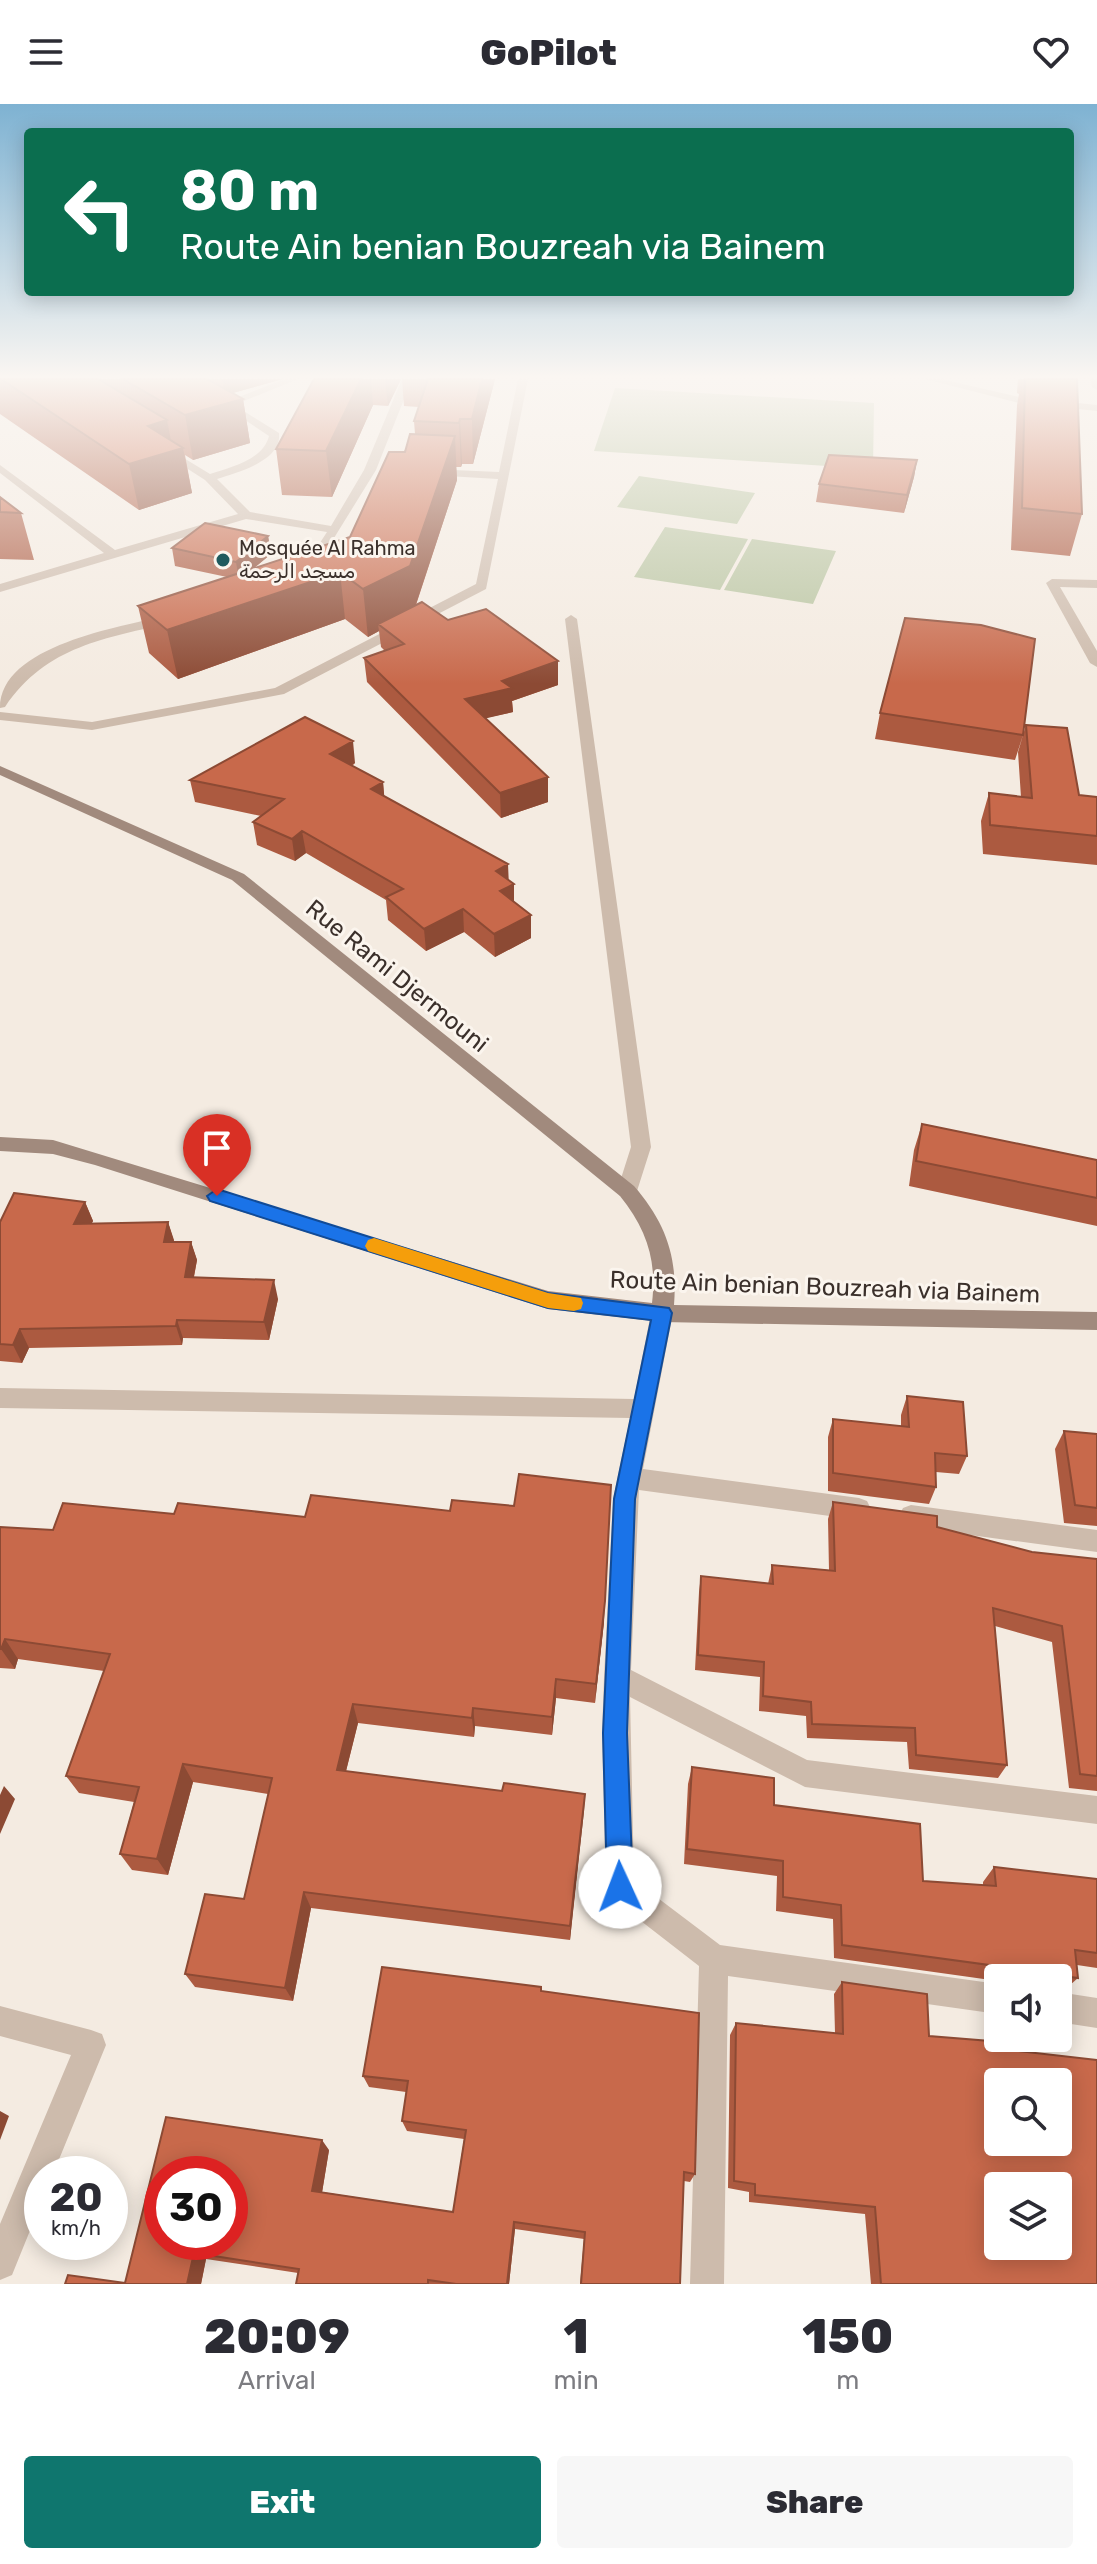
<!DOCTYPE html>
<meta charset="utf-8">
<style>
body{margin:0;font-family:Rubik,Cairo,sans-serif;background:#f7f7f7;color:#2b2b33;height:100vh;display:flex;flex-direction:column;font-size:30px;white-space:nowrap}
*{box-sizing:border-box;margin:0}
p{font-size:26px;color:#7c7c81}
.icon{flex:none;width:44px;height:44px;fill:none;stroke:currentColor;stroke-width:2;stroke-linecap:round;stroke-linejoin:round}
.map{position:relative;height:2180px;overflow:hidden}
.panel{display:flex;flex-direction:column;background:#fff;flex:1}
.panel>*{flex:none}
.guide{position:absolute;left:24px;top:24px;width:1050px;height:168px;border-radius:8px;box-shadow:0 4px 20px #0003;background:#0b6e4f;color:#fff;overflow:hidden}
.tools{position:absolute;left:984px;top:1860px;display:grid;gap:16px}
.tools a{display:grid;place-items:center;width:88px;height:88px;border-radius:8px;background:#fff;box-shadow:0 4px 20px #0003;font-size:40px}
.speed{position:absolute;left:24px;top:2052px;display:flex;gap:16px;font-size:40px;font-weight:700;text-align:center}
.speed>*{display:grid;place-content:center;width:104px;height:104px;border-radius:50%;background:#fff;box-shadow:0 4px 20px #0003;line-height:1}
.speed small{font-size:20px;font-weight:400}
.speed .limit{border:12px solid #d22;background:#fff;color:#111}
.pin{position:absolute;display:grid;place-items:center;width:68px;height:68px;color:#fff;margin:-82px -34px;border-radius:50% 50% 50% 0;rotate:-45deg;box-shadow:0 0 8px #0007}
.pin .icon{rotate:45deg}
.me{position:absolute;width:88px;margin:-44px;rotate:358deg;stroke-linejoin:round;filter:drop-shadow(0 0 6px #0008)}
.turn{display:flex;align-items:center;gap:28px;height:168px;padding:0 24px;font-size:36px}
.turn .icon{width:104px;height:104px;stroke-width:2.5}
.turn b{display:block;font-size:56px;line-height:68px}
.eta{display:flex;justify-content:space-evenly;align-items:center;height:136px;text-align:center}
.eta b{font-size:48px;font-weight:800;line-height:56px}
.action{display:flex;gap:16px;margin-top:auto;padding:16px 24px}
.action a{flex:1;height:92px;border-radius:8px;background:#0f766e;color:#fff;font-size:32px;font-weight:800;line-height:92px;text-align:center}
.action a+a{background:#f7f7f7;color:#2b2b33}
header{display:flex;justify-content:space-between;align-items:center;height:104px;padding:0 24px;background:#fff;font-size:36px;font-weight:800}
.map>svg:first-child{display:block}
.green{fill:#b8c4a0}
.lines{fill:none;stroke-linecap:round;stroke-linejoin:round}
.service{fill:#cdbbac;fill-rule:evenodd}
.minor{fill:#cdbbac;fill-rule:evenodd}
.secondary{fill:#a18a7d;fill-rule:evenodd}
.wall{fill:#ac5a40}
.shaded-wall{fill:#8c4a34}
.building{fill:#c8694b;stroke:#8c4a34;stroke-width:2;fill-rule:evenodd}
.route{fill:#1a73e8;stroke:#114b97;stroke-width:2}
.slow{fill:#f59e0b}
.poi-dot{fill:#1f5a5e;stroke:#fbf5ee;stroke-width:3}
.labels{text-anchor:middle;stroke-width:6;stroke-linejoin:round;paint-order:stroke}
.far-poi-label{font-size:20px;fill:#3b302b;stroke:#fbf5ee;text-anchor:start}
.street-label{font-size:24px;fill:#3b302b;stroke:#fbf5ee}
</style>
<header><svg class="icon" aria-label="menu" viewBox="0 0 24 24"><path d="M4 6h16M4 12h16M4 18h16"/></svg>GoPilot<svg class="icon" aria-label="heart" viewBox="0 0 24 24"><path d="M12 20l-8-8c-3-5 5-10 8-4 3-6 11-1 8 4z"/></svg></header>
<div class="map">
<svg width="1097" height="2180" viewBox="0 0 1097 2180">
<rect width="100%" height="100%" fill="#f4ebe1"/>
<!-- green -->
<path class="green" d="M615 284 874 299 873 365 594 347Z
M639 372 755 389 737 420 617 403Z
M665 423 748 435 720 486 634 473Z
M752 435 836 447 813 500 724 486Z"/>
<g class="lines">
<!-- service -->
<path class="service" d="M1090 275H1097V286L1092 283Z"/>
<!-- minor -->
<path class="minor" d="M285 275H298L234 301 279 329C282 357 238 368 217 375L250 408 331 422 364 366 402 275H412L376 366 313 468 303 465 327 428 246 415 0 488V480L104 449 0 369V361L115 446 238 410 205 376 160 347 169 345 210 370C231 363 263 356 269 332L221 300Z
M518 275H528L486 485 284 590 92 626 0 616V608L92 618 275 584 476 480 498 375 430 371 424 368 430 365 499 368Z
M925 275H941L1019 293 1097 301V307L1019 299Z
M1052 475 1097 476V484L1060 483 1097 547V563L1090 559 1046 479Z
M168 511 173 512V518C105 535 47 541 5 603L0 604C0 541 121 523 168 511Z
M571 511 577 515 651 1043 637 1087 634 1092H620L617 1087 631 1043 565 515Z
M662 1200 670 1203 673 1209 643 1365 859 1394 867 1397 871 1405 867 1413 859 1416 639 1386 631 1566 807 1656 1097 1692V1720L805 1683 630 1593 634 1776 720 1841 998 1880V1910L728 1872 724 2180H690L699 1862 610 1793 606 1783 602 1629 604 1573 613 1395 630 1314 0 1304V1284L634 1295 651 1209 654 1203Z
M911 1401 1097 1426V1448L911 1423 903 1420 899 1412 903 1404Z
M1058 1888 1097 1894V1924L1058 1918Z
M0 1902 91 1926 102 1930 106 1941 53 2070H42V2097L12 2171 0 2176V2120L71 1951 0 1932Z"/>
<!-- secondary -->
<path class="secondary" d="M0 662 244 770 634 1082C665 1118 678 1152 674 1201L1097 1208V1226L662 1218 548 1205 95 1061 53 1050 0 1047V1033L53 1036 548 1187 652 1199C657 1156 647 1126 620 1092L232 776 0 671Z"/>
</g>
<!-- wall -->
<path class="wall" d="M0 275H283L233 289 243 295 250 339 193 356 185 351 192 389 139 406 0 310Z
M314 275H401L388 302 373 301 332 393 282 391 276 345Z
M402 275H495L473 360H462L461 363H456L457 376 416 501 448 516 558 557V581L512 597 513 608 485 614 548 698 501 714 367 578 364 554 385 547 381 543 379 527 368 533 345 515 178 575 149 549 138 502 227 473 175 462 172 444 268 432 271 450 253 465 350 433 415 330 414 317 419 303 404 302Z
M1018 275H1077L1082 410 1070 452 1011 446 1017 301 1019 290 1017 289Z
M917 356 914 373 904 409 816 398 819 380Z
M0 393 21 409 34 456 0 455Z
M880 609 1023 631 1015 656 875 635Z
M1026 621 1079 691 1097 693V761L983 750 981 717 989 689 1021 693 1018 648Z
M355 659 352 662 383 678 384 693 508 776 514 798 531 811V834L495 853 464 828 426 847 388 816 386 796 306 749 295 757 257 741 253 718 261 712 195 698 190 676Z
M922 1020 1097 1056V1122L909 1082 914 1046Z
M85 1098 93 1117 91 1120 168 1118 174 1138H191L197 1156 194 1173 278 1195 269 1236 183 1234 182 1241 29 1244 22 1259 0 1257V1118Z
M907 1292 967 1352 959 1370 936 1368V1383L929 1400 828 1387V1333L833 1315 901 1322V1311Z
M1064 1327 1097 1330V1422L1064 1419 1055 1345Z
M833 1398 937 1423 1032 1448 1097 1455V1687L1069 1684 1052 1538 995 1522 1007 1661 998 1674 909 1665 907 1638 807 1634 806 1612 759 1607 760 1573 695 1566 699 1488 701 1472 768 1480 772 1461 829 1466 828 1415Z
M0 1423 604 1518 595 1599 556 1594 552 1631 475 1622 474 1633 358 1619 346 1667 502 1687 585 1690 570 1836 311 1804 293 1897 195 1883 185 1870 244 1795 268 1690 193 1678 168 1771 132 1766 120 1750 134 1698 79 1689 66 1672 104 1567 18 1555 15 1565 0 1564Z
M692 1663 774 1701 923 1777 983 1781V1778L994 1763 1097 1775V1864L1077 1861 1078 1874 1070 1881V1886L1058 1896V1874H998V1877L834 1854 833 1815 776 1807 777 1772 684 1760 688 1680Z
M842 1878 929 1932 991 1944 1097 2180H871L865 2110 749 2098V2088L728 2084 730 1931 736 1919 835 1929 834 1890Z
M541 1887 695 2070 690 2078 684 2077 680 2180H580L584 2135 515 2125 509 2180H296L298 2169 206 2155 201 2180H65L125 2179 329 2046 322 2088 453 2108 464 2035 407 2027 402 2017 406 1988 369 1983 363 1972Z"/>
<!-- shaded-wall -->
<path class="shaded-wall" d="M222 275H283L225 291Z
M361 275H371L373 301 332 393 326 347Z
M385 275H401L388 302Z
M482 275H495L473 360 472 315Z
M243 295 250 339 193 356 185 311Z
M460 315 462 360 461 363 459 319Z
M167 316 173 347 183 344 192 389 139 406 129 360 148 322Z
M455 332 457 376 413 509 378 520 379 527 368 533 363 485Z
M917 356 914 373 904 409 907 391Z
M268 432 271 450 239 476 236 458Z
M340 468 345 515 178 575 167 526Z
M558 557V581L512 597 513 608 466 619 465 595 502 577Z
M353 637 355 659 333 672 330 650Z
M548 673V698L501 714 500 689Z
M383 678 385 700 371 685Z
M302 727 306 749 295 757 292 735Z
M508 760 509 783 514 780V802L500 810 496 767Z
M463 805 464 828 426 847 424 825Z
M531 811V834L495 853 494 830Z
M85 1098 93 1117 82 1139 74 1120Z
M168 1118 174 1136 170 1157 164 1138Z
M191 1138 197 1156 190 1192 185 1173Z
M274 1176 278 1195 269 1236 264 1218Z
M177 1216 183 1234 182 1241 176 1222Z
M20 1225 29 1244 22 1259 13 1241Z
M605 1497 604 1518 595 1599 596 1580Z
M5 1535 18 1555 15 1565 1 1545Z
M556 1575V1594L552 1631V1613Z
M353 1600 358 1619 342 1683 337 1666Z
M473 1604 475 1622 474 1633 472 1614Z
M183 1660 193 1678 168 1771 157 1755Z
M4 1682 15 1695 0 1730V1691Z
M585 1690 584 1707 570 1836V1822Z
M304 1788 311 1804 293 1897 285 1884Z
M0 2007 9 2012 0 2036Z
M322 2036 329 2046 321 2095 312 2087Z
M514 2118 515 2125 509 2180H507Z
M194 2149 206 2155 201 2180H187Z"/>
<!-- building -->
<path class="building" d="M1 275H98L167 316 148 322 183 344 129 360Z
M123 275H207L243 295 185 311Z
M314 275H361L326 347 276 345Z
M428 275H482L472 315H460L459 319 414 317Z
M1025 275H1077L1082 410 1022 404Z
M410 330 455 332 410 462 363 485 340 468 167 526 138 502 350 433 389 348H405Z
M829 351 917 356 907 391 819 380Z
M0 393 21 409 0 408Z
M205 419 268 432 236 458 172 444Z
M422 498 448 516 486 505 558 557 502 577 512 584 465 595 548 673 500 689 364 554 404 540 378 520Z
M905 514 981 521 1035 535 1023 631 880 609Z
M305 613 353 637 330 650 383 678 371 685 508 760 496 767 514 780 500 787 531 811 494 830 463 805 424 825 386 793 403 785 302 727 292 735 253 718 284 695 190 676Z
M1026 621 1067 624 1079 691 1097 693V732L990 721 989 689 1032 694Z
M922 1020 1097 1056V1094L916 1057Z
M14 1089 85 1098 74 1120 168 1118 164 1138H191L185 1173 274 1176 264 1218 177 1216 176 1222 20 1225 13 1241 0 1240V1118Z
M907 1292 963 1298 967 1352 935 1349 936 1383 833 1369V1315L909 1323Z
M1064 1327 1097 1330V1404L1075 1401Z
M519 1370 611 1381 605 1497 596 1580 556 1575 552 1613 473 1604 472 1614 353 1600 337 1666 502 1687 504 1679 585 1690 570 1822 304 1788 285 1884 185 1870 205 1790 244 1795 272 1674 183 1660 157 1755 120 1750 139 1683 66 1672 110 1550 5 1535 1 1545H0V1423L53 1426 63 1399 174 1410 178 1399 305 1413 311 1391 450 1407 452 1396 514 1402Z
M833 1398 937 1412V1423L1032 1448 1097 1455V1672L1080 1670 1062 1522 993 1504 1007 1661 916 1651 915 1624 812 1620 811 1598 763 1592 764 1558 698 1551 701 1472 773 1480 772 1461 835 1467Z
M692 1663 774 1674V1701L920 1720 923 1777 996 1782 994 1763 1097 1775V1849L1075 1846 1078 1874 1070 1873V1886L1058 1885V1874H1013L1011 1864 842 1841 841 1801 783 1793V1757L687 1745Z
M382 1863 541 1883V1887L699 1909 695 2070 684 2068 680 2180H581L585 2128 514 2118 507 2180H456L428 2176V2180H296L299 2165 194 2149 187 2180H65L68 2171 125 2179 166 2013 322 2036 312 2087 453 2108 466 2026 402 2017 408 1977 363 1972ZM162 2070H230V2138H162Z
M842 1878 927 1890 929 1932 990 1937 991 1944 1097 1956V2180H881L875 2103 755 2091V2080L734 2077 736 1919 843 1930ZM998 1978H1058V2038H998ZM998 2082H1058V2142H998Z"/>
<!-- sky -->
<linearGradient id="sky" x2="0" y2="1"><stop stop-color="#7eb2d2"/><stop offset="0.47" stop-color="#faf6f2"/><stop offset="1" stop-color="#faf6f2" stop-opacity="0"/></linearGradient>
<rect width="1097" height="580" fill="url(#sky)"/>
<!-- route -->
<path class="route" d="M217 1085 548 1189 669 1204 672 1209 635 1395 627 1629 633 1783 629 1792 620 1796 611 1792 607 1783 603 1629 614 1395 651 1216 548 1204 210 1097 207 1092Z"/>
<!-- slow -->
<path class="slow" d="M374 1134 548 1189 581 1194 583 1199 581 1205 574 1207 548 1204 368 1147 365 1142 368 1136Z"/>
<!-- markers -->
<circle class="poi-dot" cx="223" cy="456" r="8"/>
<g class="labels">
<!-- far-poi labels -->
<g class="far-poi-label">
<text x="239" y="451">Mosquée Al Rahma<tspan x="239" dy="23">مسجد الرحمة</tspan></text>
</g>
<!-- street labels -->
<g class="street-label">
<text transform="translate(397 872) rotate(39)" y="8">Rue Rami Djermouni</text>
<text transform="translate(825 1183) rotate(2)" y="8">Route Ain benian Bouzreah via Bainem</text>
</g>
</g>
</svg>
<div class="tools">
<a><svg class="icon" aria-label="sound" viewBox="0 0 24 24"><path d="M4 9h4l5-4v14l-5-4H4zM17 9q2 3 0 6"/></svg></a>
<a><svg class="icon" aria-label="search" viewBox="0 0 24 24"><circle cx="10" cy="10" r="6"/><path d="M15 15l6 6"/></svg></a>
<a><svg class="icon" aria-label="layers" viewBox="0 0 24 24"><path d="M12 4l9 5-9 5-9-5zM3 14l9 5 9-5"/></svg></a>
</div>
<div class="speed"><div>20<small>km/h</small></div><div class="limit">30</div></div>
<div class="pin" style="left:217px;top:1092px;background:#d93025"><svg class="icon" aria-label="arrive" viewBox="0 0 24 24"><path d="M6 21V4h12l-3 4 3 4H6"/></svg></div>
<svg class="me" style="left:620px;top:1783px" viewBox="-20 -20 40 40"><circle r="19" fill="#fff"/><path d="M0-13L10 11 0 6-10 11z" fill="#1a73e8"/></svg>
<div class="guide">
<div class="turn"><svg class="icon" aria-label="left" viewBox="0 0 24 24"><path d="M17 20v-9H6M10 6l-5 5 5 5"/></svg><div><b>80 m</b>Route Ain benian Bouzreah via Bainem</div></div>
</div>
</div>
<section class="panel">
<div class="eta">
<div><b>20:09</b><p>Arrival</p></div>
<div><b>1</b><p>min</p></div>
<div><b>150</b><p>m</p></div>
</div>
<div class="action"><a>Exit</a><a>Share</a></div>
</section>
